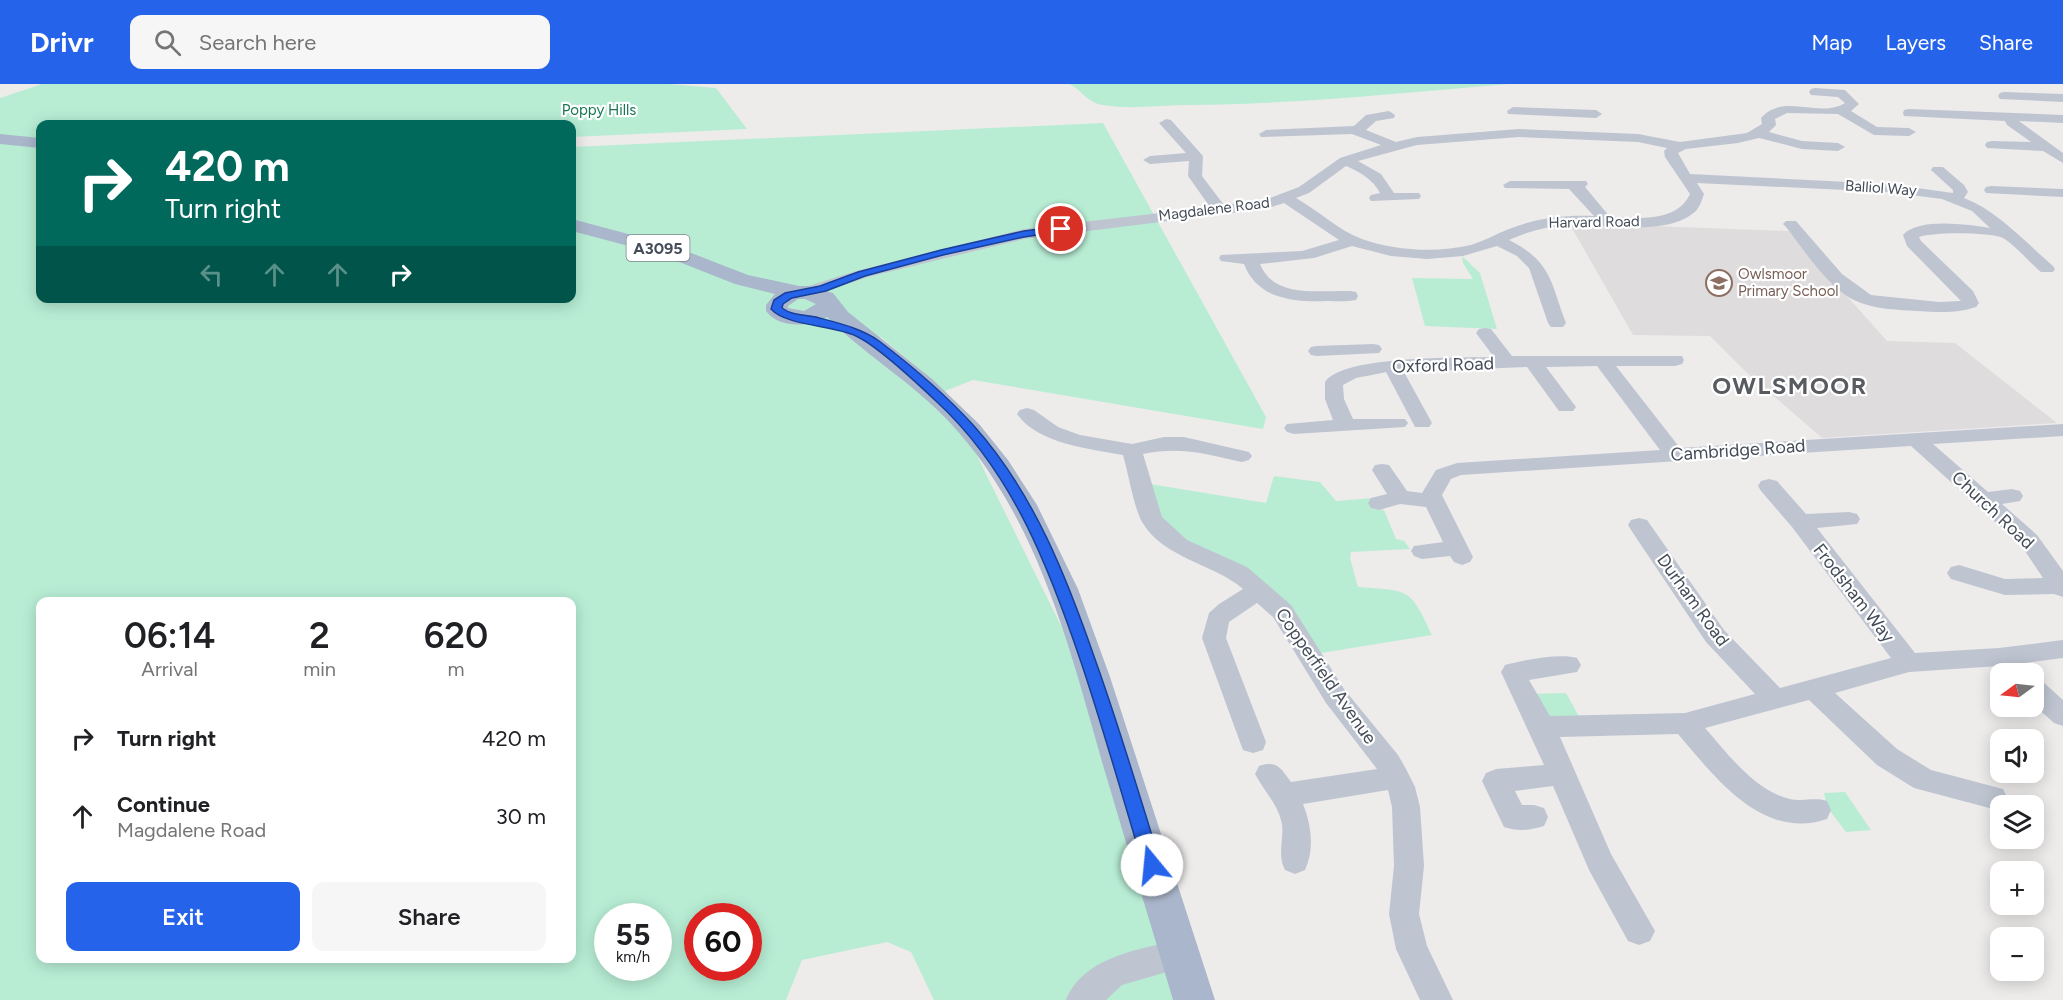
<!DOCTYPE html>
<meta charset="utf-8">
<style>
body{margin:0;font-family:Figtree,sans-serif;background:#f6f6f6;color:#202124;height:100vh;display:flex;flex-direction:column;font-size:22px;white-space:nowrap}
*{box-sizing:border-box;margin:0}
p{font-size:20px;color:#757577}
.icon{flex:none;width:33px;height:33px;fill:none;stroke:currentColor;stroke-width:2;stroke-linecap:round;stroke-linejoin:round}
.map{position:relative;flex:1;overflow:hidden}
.details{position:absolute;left:36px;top:513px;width:540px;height:366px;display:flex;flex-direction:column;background:#fff;border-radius:12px;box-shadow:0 3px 15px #0003}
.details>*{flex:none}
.top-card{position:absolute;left:36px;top:36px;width:540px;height:183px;border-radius:12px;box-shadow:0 3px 15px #0003;background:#00695c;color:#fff;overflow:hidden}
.needle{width:39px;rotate:255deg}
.controls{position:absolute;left:1990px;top:579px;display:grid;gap:12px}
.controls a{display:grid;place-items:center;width:54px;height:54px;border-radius:12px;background:#fff;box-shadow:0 3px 15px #0003;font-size:30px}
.speed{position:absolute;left:594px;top:819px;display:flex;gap:12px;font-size:30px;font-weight:700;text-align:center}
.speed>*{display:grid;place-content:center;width:78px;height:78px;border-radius:50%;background:#fff;box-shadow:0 3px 15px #0003;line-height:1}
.speed small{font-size:15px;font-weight:400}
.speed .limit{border:9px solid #d22;background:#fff;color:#111}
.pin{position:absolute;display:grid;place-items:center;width:51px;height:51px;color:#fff;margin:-26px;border:3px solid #fff;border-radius:50%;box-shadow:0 2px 6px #0007}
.me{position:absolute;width:66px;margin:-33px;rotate:343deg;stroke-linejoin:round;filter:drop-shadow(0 0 4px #0008)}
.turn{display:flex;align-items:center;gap:21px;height:126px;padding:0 30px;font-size:27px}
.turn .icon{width:78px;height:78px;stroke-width:2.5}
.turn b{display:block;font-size:42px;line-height:51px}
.lanes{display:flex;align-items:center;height:57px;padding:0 30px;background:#0003;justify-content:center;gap:30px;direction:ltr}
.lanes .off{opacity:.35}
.eta{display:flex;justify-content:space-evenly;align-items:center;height:102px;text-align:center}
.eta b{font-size:36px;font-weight:600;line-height:42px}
.primary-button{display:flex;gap:12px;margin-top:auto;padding:12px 30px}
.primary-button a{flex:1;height:69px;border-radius:12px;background:#2563eb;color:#fff;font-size:24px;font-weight:600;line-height:69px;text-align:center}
.primary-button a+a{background:#f6f6f6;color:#202124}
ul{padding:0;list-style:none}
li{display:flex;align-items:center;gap:18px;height:78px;padding:0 30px}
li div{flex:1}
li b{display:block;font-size:22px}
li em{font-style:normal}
header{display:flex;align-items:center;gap:36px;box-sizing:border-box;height:84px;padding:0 30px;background:#2563eb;color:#fff}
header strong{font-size:28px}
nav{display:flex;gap:33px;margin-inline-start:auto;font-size:21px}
.search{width:420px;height:54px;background:#f6f6f6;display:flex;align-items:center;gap:15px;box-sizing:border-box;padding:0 21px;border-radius:12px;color:#757577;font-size:22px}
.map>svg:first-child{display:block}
.education{fill:#dfdcdd}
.green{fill:#b8edd4;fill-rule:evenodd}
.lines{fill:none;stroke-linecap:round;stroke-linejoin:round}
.minor{fill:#bec5d1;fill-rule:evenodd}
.major{fill:#aab6cb;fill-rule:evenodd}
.route{fill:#2563eb;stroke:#184099;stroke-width:1.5}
.labels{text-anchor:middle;stroke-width:4.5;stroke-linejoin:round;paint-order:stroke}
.far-park-label{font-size:15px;fill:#177754;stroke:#fff}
.far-street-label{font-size:15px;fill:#444c58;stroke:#fff}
.far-education-label{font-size:15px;fill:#785e54;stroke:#fff;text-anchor:start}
.shield{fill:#fff;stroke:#7c828a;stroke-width:1.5}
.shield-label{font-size:16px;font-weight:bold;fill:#444c58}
.street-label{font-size:18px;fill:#444c58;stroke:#fff}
.district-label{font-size:24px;font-weight:bold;letter-spacing:1.5px;fill:#585b60;stroke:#fff}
</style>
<header>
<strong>Drivr</strong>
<div class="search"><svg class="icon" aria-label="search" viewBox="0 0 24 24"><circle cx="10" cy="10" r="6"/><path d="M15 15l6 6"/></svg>Search here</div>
<nav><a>Map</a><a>Layers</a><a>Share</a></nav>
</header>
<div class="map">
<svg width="2063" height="916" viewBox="0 0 2063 916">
<rect width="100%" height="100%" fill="#eeebeb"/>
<!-- education -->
<path class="education" d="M1569 139 1789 147 1887 257 1955 259 2057 339 1822 354 1744 286 1710 252 1633 251Z"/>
<!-- green -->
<path class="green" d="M42 0H669L716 4 747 45 572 53V40H40V214H572V63L1103 39 1266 333 1263 345 973 296 945 307 1076 572 1121 715 1173 916H934L911 868 887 858 802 876 786 916H0V14ZM880 253H881L926 291 884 273ZM40 518H572V874H40ZM608 832H658V884H608ZM698 832H748V884H698Z
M1069 0H1509C1403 9 1296 20 1190 21 1161 21 1131 26 1103 21 1087 19 1081 5 1069 0Z
M1462 172 1480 189 1497 245 1425 242 1412 194 1473 195 1463 179Z
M1274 392 1320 398 1336 417 1373 414V425L1384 426 1396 455 1404 457 1410 465 1351 468 1350 474 1358 503C1409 507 1410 503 1432 551L1315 570 1274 510 1184 458 1155 435 1150 400 1266 419Z
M1566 609 1582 638 1544 641 1527 610Z
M1845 708 1871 746 1846 748 1827 723 1824 709Z"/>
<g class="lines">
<!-- minor -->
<path class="minor" d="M1815 4 1845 6 1859 20 1851 27 1877 43 1909 44 1916 48 1909 52 1874 51 1838 30 1787 29 1775 35 1776 41 1769 48 1802 57 1838 59 1845 63 1838 67 1802 65 1759 54 1738 59 1686 65 1678 69 1690 90 1888 100 1953 109V106L1931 86 1933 83H1943L1964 101 1968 108 1964 114C1998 127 2025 158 2053 182L2055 185 2053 188H2041C2031 180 2014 160 2003 154 1988 148 1935 148 1919 153L1921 157 1973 207 1979 219 1976 223C1956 230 1937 228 1916 227 1898 226 1878 225 1861 219 1831 209 1805 167 1786 143L1783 140 1786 137H1796L1842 190 1871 211 1939 218 1961 217 1907 162 1903 151C1919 133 1969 141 1990 144L1972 127 1942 115 1888 108 1697 99 1704 110C1702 116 1700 122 1696 127 1667 153 1608 140 1573 141 1551 141 1529 147 1509 156 1552 178 1550 197 1566 239L1563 243H1551L1548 239 1529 184 1517 172 1497 162 1463 172 1427 175 1391 172 1352 162 1314 174 1260 180C1274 215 1319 206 1350 207L1356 208 1358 212 1356 216C1347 218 1337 217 1328 217 1294 218 1258 216 1244 180L1221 177 1219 174 1221 171 1302 167 1339 156 1284 119 1265 125 1024 155 868 193 808 213 802 212 800 208 802 204 856 187 1024 145 1210 123 1188 92 1189 77 1150 80 1143 76 1150 72 1186 69 1159 39 1166 35 1171 36 1203 72 1202 92 1224 121 1262 117 1299 103 1340 74 1381 61 1352 50 1261 53 1259 50 1266 46 1354 42 1366 31 1389 27 1395 31 1394 34 1376 37 1366 46 1396 58 1417 53 1519 45 1638 50 1680 58 1747 49 1762 40 1761 34C1784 8 1819 35 1845 19L1838 13 1811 11 1809 8 1811 5ZM1519 53 1638 58 1667 64 1664 67 1665 73 1690 110C1677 139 1637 134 1610 133L1585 103 1588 100 1586 97H1510L1503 101 1505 104 1569 105 1594 132C1564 131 1536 134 1509 145 1496 150 1484 157 1471 161 1437 169 1395 167 1362 155 1338 146 1319 127 1296 114L1309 109 1346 82C1362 89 1372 95 1380 109L1371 111 1369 114 1371 117 1419 115 1421 112 1419 109H1394L1381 90 1358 77 1417 61Z
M2004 8 2063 10V18L2000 15 1998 12 2000 9Z
M1513 23 1596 26 1602 30 1596 34 1508 30 1507 27Z
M1909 25 2063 31V39L2019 37 2063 69V79L2043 67 1987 64 1985 61 1987 58 1992 57 2031 58 2007 41 2005 37 1904 32 1903 29 1904 26Z
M1991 102 2063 105V113L1986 109 1984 106 1986 103Z
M1485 244 1491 245 1512 272H1682L1684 276 1682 280 1675 282H1616L1680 364 2063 340V352L1933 360 1988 408 2012 405 2020 407 2023 412 2020 417 2002 420 2037 451 2063 487V513L2054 510 2005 511 1951 495 1947 489 1951 483 1959 481 2005 495 2043 494 2021 461 1911 362 1461 391 1451 395 1442 411 1473 473 1470 478 1462 481 1454 478 1450 472 1422 475 1414 472 1411 467 1414 462 1443 458 1426 423 1400 420 1379 426 1371 424 1368 419 1371 414 1387 410 1372 386 1375 381 1382 380 1389 381 1407 407 1422 409 1436 386 1457 379 1660 366 1597 282 1546 283 1576 323 1573 327H1559L1527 283 1404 288 1432 339 1429 343H1415L1386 288 1382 289 1356 294 1343 301 1344 315 1353 335H1405L1408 339 1405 343 1294 350 1287 348 1284 344 1287 340 1333 336 1325 315V298C1343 271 1460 274 1494 273L1476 249 1479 245Z
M1373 260 1379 261 1382 265 1379 269 1317 272 1311 271 1308 267 1311 263 1317 262Z
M1027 324 1034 326 1058 343 1080 351 1132 360 1164 353H1184L1249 368 1252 372 1249 376 1242 378C1206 370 1180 362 1143 370L1162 433 1187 456 1247 483 1291 521 1344 605 1398 671 1406 685 1415 703 1420 723 1424 782 1419 830 1427 862 1453 916H1420L1396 865 1389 830 1394 782 1392 723 1388 706 1303 720C1311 740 1315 765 1305 786L1295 790 1285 786C1277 771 1284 756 1282 740 1278 720 1264 707 1255 690L1259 682C1278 676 1281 685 1291 698L1377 685 1326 619 1273 533 1257 519 1229 538 1226 554 1266 658 1263 666 1253 669 1243 666 1240 658 1202 554 1209 529 1219 520 1243 505C1213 479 1164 475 1142 438 1134 424 1128 388 1123 371 1090 365 1038 360 1017 330L1020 326Z
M1769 395 1777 397 1806 430 1849 428 1857 430 1860 435 1857 440 1817 444 1915 569 1999 564 2063 556V574L1999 582 1909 588 1835 609 1897 665 1931 686 2003 705 2007 713 2003 721 1993 725 1914 704 1877 681 1809 616 1705 644C1728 670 1755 707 1790 715 1803 718 1814 713 1827 717L1831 726 1827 735C1762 757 1715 693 1678 650L1560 653 1611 770 1655 847 1650 857 1639 861 1628 857 1589 786 1553 702 1515 707 1522 721H1534L1544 724 1548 733 1544 742C1530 746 1518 748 1504 743L1482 697 1486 689 1496 685 1544 681 1501 588 1505 581C1523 576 1560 569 1577 574L1581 581 1577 588 1529 596 1550 632 1685 629 1755 610 1706 558 1631 446 1628 441 1631 436 1639 434 1647 436 1724 546 1780 604 1891 574 1792 443 1761 407 1758 402 1761 397Z
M2034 595 2043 598 2063 616V642L2054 639 2034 621Z
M1180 855 1191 859 1196 870 1191 881 1122 901 1106 916H1066C1084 872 1139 866 1180 855Z"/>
<!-- major -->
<path class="major" d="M0 50 40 54V64L0 60Z
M572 135 673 162 748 191 799 202H808L833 209 848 228 932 295 979 340 1008 376 1037 421 1078 505 1110 593 1215 916H1173C1150 838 1126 759 1103 681 1070 565 1040 443 960 350 922 304 869 275 827 233 810 243 779 245 766 227V221L775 210 735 200 659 170 572 147ZM805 215 816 220 804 227 788 224V222L798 215Z"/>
</g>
<!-- route -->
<path class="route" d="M1061 142 1064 143V147L1024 153 943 171 865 192 826 207 792 214 783 220 782 224C793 232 803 230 816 233 838 239 861 244 879 257 912 282 946 311 974 342 1034 409 1067 494 1096 578 1120 645 1140 713 1161 781L1159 787 1152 789 1146 787 1143 781C1123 714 1104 647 1082 581 1050 486 1013 388 937 318 918 300 878 262 856 252 833 241 786 242 771 225L774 216 785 209 820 202 858 188 941 166 1024 147Z"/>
<!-- icons -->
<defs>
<symbol id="school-ring" viewBox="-11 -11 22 22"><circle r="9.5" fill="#fff" stroke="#8d6e63" stroke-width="1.5"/><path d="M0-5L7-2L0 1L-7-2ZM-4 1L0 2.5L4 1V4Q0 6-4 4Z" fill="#8d6e63"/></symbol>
</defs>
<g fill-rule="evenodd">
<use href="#school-ring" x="1704" y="184" width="30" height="30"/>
</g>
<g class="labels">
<!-- far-park labels -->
<g class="far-park-label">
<text x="599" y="31">Poppy Hills</text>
</g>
<!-- far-street labels -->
<g class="far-street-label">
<text transform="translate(1881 104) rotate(4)" y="5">Balliol Way</text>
<text transform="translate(1214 125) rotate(-7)" y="5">Magdalene Road</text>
<text transform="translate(1594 138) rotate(-1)" y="5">Harvard Road</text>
</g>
<!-- far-education labels -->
<g class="far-education-label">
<text x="1738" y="195">Owlsmoor<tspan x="1738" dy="17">Primary School</tspan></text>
</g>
<!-- shield labels -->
<rect class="shield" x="626.5" y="151" width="63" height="26" rx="4.5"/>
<g class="shield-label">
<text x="658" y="170">A3095</text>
</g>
<!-- street labels -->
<g class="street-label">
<text transform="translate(1443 281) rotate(-2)" y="6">Oxford Road</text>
<text transform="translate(1738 366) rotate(-4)" y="6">Cambridge Road</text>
<text transform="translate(1993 426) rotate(43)" y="6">Church Road</text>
<text transform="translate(1854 509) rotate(52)" y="6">Frodsham Way</text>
<text transform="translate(1693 516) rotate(54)" y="6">Durham Road</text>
<text transform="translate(1326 592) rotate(55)" y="6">Copperfield Avenue</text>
</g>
<!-- district labels -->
<g class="district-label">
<text x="1790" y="310">OWLSMOOR</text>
</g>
</g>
</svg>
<div class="controls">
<a><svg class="needle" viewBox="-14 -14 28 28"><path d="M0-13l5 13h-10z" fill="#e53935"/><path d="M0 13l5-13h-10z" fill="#757577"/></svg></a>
<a><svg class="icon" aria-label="sound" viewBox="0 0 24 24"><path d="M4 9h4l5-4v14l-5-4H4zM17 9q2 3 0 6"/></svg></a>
<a><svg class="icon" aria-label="layers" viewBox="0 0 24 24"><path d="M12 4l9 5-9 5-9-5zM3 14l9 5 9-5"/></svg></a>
<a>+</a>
<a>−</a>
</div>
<div class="speed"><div>55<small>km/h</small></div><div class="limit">60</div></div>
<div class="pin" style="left:1061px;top:145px;background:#d93025"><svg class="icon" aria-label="arrive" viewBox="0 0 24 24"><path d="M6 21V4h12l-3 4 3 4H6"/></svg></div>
<svg class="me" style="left:1152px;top:781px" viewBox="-20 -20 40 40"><circle r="19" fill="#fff"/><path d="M0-13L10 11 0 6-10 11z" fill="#2563eb"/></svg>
<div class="top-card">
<div class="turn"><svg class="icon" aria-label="right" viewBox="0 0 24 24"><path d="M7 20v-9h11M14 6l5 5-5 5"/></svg><div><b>420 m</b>Turn right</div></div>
<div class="lanes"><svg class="icon off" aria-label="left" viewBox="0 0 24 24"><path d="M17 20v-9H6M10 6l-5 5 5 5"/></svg><svg class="icon off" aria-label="ahead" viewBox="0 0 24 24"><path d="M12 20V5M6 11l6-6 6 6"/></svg><svg class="icon off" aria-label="ahead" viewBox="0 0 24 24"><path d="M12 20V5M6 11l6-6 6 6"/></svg><svg class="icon" aria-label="right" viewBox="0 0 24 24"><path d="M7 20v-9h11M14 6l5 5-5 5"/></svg></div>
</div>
<section class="details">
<div class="eta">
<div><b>06:14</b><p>Arrival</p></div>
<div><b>2</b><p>min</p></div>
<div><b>620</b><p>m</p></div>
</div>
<ul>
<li><svg class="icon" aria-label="right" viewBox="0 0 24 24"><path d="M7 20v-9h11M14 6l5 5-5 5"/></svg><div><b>Turn right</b></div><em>420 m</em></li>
<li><svg class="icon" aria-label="ahead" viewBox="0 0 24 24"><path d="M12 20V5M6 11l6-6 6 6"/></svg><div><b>Continue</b><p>Magdalene Road</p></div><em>30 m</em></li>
</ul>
<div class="primary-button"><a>Exit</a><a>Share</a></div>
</section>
</div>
